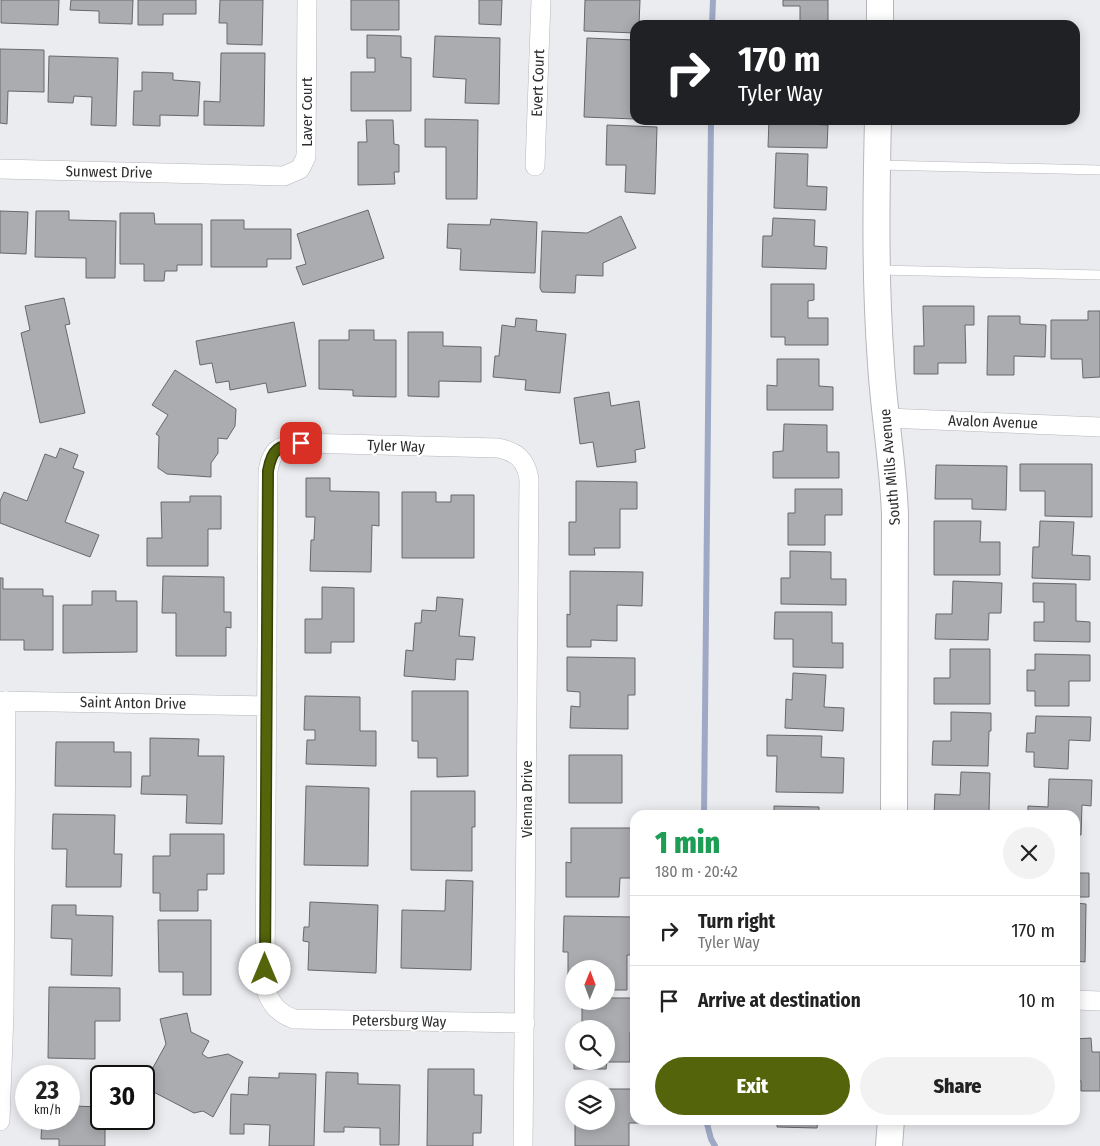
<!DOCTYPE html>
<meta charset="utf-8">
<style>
body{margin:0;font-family:"Fira Sans Condensed",sans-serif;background:#f2f2f2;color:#222;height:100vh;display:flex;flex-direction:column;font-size:19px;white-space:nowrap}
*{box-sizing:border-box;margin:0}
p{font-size:16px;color:#767676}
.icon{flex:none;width:28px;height:28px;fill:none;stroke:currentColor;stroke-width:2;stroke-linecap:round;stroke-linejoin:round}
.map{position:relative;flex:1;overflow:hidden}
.side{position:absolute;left:630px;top:810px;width:450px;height:315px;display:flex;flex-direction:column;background:#fff;border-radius:15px;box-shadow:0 2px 12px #0003}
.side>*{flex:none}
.guide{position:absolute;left:630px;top:20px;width:450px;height:105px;border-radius:15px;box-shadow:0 2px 12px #0003;background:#202124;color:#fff;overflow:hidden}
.needle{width:32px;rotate:1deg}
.tools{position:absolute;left:565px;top:960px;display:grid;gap:10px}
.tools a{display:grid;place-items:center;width:50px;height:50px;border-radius:50%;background:#fff;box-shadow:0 2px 12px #0003;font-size:25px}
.speed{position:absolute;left:15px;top:1065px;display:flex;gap:10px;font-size:25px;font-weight:700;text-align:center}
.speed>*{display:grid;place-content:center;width:65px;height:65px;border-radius:50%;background:#fff;box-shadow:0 2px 12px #0003;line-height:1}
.speed small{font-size:12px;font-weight:400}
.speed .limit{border:2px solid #111;border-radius:8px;background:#fff;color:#111}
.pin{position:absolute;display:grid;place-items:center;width:42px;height:42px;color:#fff;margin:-21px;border-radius:10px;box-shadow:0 2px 8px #0006}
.me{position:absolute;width:55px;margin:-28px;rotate:0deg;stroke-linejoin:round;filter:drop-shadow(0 0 4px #0008)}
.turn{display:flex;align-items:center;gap:18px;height:105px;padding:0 25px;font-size:22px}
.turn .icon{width:65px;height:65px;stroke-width:2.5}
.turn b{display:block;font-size:35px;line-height:42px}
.round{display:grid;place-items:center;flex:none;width:52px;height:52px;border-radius:26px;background:#f2f2f2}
.overview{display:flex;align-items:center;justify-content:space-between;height:85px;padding:0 25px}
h1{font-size:30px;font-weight:800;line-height:38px;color:#1e9e55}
.button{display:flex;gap:10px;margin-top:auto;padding:10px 25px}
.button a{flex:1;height:58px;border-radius:30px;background:#53640b;color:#fff;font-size:20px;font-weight:800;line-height:58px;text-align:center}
.button a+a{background:#f2f2f2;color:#222}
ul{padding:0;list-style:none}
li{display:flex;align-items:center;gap:15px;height:70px;padding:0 25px;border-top:1px solid #e0e0e0}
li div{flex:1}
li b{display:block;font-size:19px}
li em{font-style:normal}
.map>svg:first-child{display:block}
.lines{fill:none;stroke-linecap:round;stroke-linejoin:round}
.stream{stroke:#9fa8c4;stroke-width:6}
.building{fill:#abacaf;stroke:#67686a}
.lane-casing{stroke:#b6b7ba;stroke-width:10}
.street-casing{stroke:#b6b7ba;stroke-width:20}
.secondary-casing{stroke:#b6b7ba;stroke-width:28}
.lane{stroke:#fff;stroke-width:9}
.street{stroke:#fff;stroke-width:19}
.secondary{stroke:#fff;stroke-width:26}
.route-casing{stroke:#364107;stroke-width:12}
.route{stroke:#53640b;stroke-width:9}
.labels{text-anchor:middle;stroke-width:4;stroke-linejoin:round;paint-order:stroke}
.street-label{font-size:15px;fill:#2c2d2e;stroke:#fff}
</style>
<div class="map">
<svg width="1100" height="1146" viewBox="0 0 1100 1146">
<rect width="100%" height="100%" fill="#ebecef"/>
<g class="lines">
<!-- stream -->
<path class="stream" d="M712 25 713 0
M704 815 711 120
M706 1120 711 1139 715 1146"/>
</g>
<!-- building -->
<path class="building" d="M1 0H59L58 25 1 23Z
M71 0H133L132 24 99 23V11L70 10Z
M138 0H196V14H163V25H138Z
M220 0H263L262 45 227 44V23H219Z
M351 0H399V30H351Z
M479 0H502L501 25 479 24Z
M585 0H640L639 25H635V33L584 31Z
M783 0H828V21H800V6H783Z
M367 35 401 36V57L411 58V111H351V72H375V58H367Z
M435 36 500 38 499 104 465 103 466 79 433 77Z
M587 38 635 40V119L584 117Z
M0 49 44 50V92L8 91 7 124 0 123Z
M221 53H265L264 126 204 125V101L220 102Z
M49 56 118 58 116 126 91 125 92 97 74 96 73 103 48 102Z
M142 72 173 73V80L200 82 198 116 160 115V126L133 125 134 91H142Z
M425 119 478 120 477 199H446V147H425Z
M366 120H393L394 144 399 145V172H394L395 184 358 185V142H367Z
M769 120H808V124L828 125 827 148 768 147Z
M607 125 657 127 655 194 625 192 626 165H606Z
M776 153 808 154 807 186 827 187 826 210 774 208Z
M368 210 384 258 303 285 296 267 306 264 297 234Z
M0 211 28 212 26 254 0 253Z
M36 211H69V220L116 221 115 278H86V258L35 257Z
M120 213H154L155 224H202V265H177V271H165L164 281H144V264H120Z
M621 216 636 248 603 263V276L576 275 575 293 542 292 540 288 542 231 587 233Z
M773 218 815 220 814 246 827 247 826 269 762 267 763 236H772Z
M491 219 537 222 535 273 460 270 461 249 447 248 448 224 490 225Z
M211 220H244V229H291V259H267V267H211Z
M771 284H814V300L808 301V318H828V345H785V337H771Z
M64 298 70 324 65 325 85 413 40 423 21 333 30 330 25 306Z
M923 306H974V325H965L966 363H938V374H914V346H924Z
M1088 311H1100V377L1083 378 1082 359H1051V320H1088Z
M988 316H1020V324L1046 325 1045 357 1014 356V375H987Z
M516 318 537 320 536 331 566 334 560 393 525 390 526 380 493 377 495 356H499L502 325 515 327Z
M294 322 306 386 268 393 266 383 230 390 229 381 216 383 212 363 200 365 196 341Z
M349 330H374V340H396V397L353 396V390L319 389V340H349Z
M408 332H443V346L481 347V382L439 381V397L408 396Z
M777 359H819V386L833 387V410H767V385L777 386Z
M175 370 236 409 235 426 227 439 218 438V453L211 463V477L167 474 158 468 159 436 156 434 168 415 152 405Z
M609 392 611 406 639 401 645 448 635 450 636 462 597 467 593 442 580 444 574 398Z
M784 424 827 425V452H839V478H773V452L783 451Z
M60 448 78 455 73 468 84 472 65 522 99 535 90 557 0 523V501L4 492 27 501 45 454 56 458Z
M1020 464H1092V517L1045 516V491H1020Z
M936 465 1007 466 1006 510 972 509V499H935Z
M306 478H330V491L379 492V526L372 525 371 572 310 571 311 540H314L315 517H306Z
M576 481 637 482V509H620V548H594L595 555H569V522H576Z
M795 489H842V515H825V545H788V513H795Z
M402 492H436V502H451V495H474V558H402Z
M190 496H221V529H208V566H147V538H162L161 502H190Z
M934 521H981L980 542H1000V575H934Z
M1040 521 1074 522 1072 555 1090 556V580L1032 578 1033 547H1039Z
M790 551 831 552V579H846V605L781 604V578H790Z
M570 571 643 572 642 606 617 605V641L591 640V647H567V614L570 615Z
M163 576 224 577V612H231V628L226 627V656H176V613H162Z
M0 578H3V589H43V596H53V650H24V640H0Z
M953 581 1002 583 1001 613H989L988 640 935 639 936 614H952Z
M1033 583 1076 584V621L1090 622V642L1034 641V622H1044V602H1033Z
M322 587 354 588V642H331V653H305V619H322Z
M92 591H116V601H137V652L63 653V605H92Z
M437 597 463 599 459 636 475 637 473 660 456 659 455 680 404 676 406 650 413 651 415 623H421L422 610 436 611Z
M775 612H832V643H843V668L793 667V639H774Z
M950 649H990V704H934V678H950Z
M1035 654 1090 655V681H1069V706H1035V691H1027V670H1035Z
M567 657 635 658V695H628V729L570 728 571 706 580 707V692L567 691Z
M793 673 826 675 824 707 844 708 843 731 785 728 786 699 792 700Z
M412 691H468V776L437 777V758H418V741H412Z
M305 696 360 697V731H376V766L306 764 307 740H315V730H304Z
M951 712 991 713V731H989L988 766 932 765 933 741H951Z
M1036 716 1091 717 1090 741 1069 740 1068 769 1034 767V752H1026L1027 733H1035Z
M767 735 822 736 821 757 844 758 843 793 776 792 777 756H767Z
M150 738 199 739 198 756H224L222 824 186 823 187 795 141 794 142 776H150Z
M56 742H114V752H131V787L55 786Z
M569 755H622V803H569Z
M961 772 990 773 989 811 999 812V815H934L935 794 960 795Z
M1049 779 1092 780 1091 806 1082 805 1081 835H1075V815H1028V806L1048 807Z
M306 786 369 788 368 866 304 865Z
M411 791H475V827H472V871L411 870Z
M774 806 819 807V815H774Z
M53 814 115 815 114 854H122L121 887H66L67 849H52Z
M571 828H635V878H620L619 897H566V862L571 863Z
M170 834H224V874H207V890H198V911H160V893H153V856H170Z
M1075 873H1089V897H1075Z
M446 880 473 881 471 970 401 968 402 910 445 911Z
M310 902 378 905 376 973 308 970 309 942 303 941 304 927H309Z
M1075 903 1086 904 1085 962 1075 961Z
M52 905H76V915L113 916 112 976 71 975 72 939 51 938Z
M564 916 634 917 633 955H627V990H606V969H574V989H568V952H563Z
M158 920H211V995H183V972H159Z
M49 987 120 988V1021H95V1059L48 1058Z
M606 998H635V1033L630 1032V1062H607L606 1069H574V1061H606V1029H582V1001H606Z
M187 1013 191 1032 209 1041 202 1054 208 1058 228 1054 243 1062 213 1117 203 1111 194 1113 144 1087V1084L166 1044 160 1019Z
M1091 1038 1092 1052H1100V1091H1081V1081H1075V1039Z
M428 1069H474V1095H482L481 1133H473V1146H427Z
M326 1072 358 1073V1084L400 1085 399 1145H380V1128L344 1127V1132H324Z
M279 1073 316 1074 314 1146H269L270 1125 244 1124V1134H230L231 1094 248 1095 249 1077 279 1078Z
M69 1086H75L74 1106 101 1107V1119H105V1146H59V1139H41L42 1119H69Z
M606 1089H635V1120H645V1123H629V1146H575V1121H606Z
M777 1120H818L817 1128 777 1127Z"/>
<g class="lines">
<defs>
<path id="lane" d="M879 165 1100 170
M880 270 1100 275"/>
<path id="street" d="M535 166 541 0
M0 169 284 176 300 169 306 157 307 0
M887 418 1100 427
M0 701 266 706
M1075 1000 1100 1001
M0 1121 4 1013 6 701
M523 1146 529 479C526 460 517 452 498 448L301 443C279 446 272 448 268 471L265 987C270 1004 278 1013 294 1019L525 1023"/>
<path id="secondary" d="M880 25V0
M878 120C876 201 875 282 881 363 884 414 893 463 895 514L894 815
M889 1146 891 1120"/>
</defs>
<!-- lane casing -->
<use href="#lane" class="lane-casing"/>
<!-- street casing -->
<use href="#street" class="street-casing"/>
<!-- secondary casing -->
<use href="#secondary" class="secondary-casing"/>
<!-- lane -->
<use href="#lane" class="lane"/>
<!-- street -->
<use href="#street" class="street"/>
<!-- secondary -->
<use href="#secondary" class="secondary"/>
</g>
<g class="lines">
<defs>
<path id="route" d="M265 969 268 471C272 448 278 446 301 443"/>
</defs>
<!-- route casing -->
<use href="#route" class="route-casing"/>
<!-- route -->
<use href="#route" class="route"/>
</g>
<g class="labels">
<!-- street labels -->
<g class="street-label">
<text transform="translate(538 83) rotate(-88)" y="5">Evert Court</text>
<text transform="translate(307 112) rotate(-90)" y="5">Laver Court</text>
<text transform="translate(109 172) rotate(1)" y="5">Sunwest Drive</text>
<text transform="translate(993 422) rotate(2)" y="5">Avalon Avenue</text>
<text transform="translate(396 446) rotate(2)" y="5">Tyler Way</text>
<text transform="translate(890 467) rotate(-95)" y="5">South Mills Avenue</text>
<text transform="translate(133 703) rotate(1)" y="5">Saint Anton Drive</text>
<text transform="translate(527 799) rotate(-90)" y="5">Vienna Drive</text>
<text transform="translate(399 1021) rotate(1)" y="5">Petersburg Way</text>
</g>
</g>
</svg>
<div class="tools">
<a><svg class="needle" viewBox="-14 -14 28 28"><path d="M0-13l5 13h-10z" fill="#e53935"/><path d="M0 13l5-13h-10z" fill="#767676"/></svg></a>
<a><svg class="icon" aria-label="search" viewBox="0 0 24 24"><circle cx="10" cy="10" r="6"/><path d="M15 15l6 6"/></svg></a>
<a><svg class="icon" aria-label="layers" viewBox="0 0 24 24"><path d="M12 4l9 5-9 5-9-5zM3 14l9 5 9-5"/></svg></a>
</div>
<div class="speed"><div>23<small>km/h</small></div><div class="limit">30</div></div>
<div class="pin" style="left:301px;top:443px;background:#d93025"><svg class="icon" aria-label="arrive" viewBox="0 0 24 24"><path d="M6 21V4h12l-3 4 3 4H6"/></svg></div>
<svg class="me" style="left:265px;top:969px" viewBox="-20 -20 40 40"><circle r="19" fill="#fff"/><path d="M0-13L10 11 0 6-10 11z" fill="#53640b"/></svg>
<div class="guide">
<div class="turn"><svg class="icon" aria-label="right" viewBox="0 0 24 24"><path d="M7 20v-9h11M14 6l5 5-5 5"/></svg><div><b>170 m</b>Tyler Way</div></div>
</div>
<section class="side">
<div class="overview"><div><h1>1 min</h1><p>180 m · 20:42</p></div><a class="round"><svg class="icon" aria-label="close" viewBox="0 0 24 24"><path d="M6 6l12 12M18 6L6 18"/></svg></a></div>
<ul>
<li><svg class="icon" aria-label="right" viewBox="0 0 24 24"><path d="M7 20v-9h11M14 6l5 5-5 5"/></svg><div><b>Turn right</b><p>Tyler Way</p></div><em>170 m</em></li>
<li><svg class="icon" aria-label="arrive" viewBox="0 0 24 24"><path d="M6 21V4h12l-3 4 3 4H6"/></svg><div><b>Arrive at destination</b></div><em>10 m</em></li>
</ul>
<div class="button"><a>Exit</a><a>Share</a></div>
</section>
</div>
